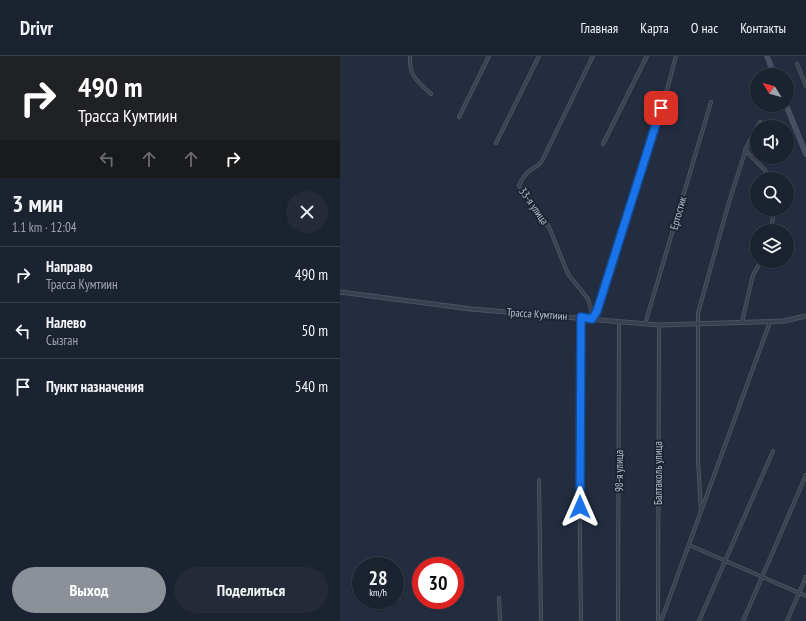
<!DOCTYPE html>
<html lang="ru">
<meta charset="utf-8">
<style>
body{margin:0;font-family:"PT Sans Narrow",sans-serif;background:#242a38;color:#f1f3f6;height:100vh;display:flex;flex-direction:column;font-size:15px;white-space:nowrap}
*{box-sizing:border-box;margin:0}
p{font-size:13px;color:#a0a4ab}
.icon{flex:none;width:22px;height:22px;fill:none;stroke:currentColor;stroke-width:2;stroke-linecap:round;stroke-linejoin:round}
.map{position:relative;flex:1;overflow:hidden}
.drawer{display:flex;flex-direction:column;background:#1b2230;width:340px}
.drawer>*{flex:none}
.top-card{background:#202124;color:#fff;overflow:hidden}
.needle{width:26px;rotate:307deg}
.controls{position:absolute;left:410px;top:12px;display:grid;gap:8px}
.controls a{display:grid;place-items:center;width:44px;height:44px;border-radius:50%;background:#1b2230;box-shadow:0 1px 3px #0004,0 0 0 1px #393f4c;font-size:20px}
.speed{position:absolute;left:12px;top:501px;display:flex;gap:8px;font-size:20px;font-weight:700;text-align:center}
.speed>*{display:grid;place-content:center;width:52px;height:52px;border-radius:50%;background:#1b2230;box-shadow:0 1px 3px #0004,0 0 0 1px #393f4c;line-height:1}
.speed small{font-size:10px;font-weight:400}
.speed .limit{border:6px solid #d22;background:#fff;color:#111}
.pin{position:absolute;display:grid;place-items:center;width:34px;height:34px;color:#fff;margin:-17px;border-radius:8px;box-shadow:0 2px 6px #0006}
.me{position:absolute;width:44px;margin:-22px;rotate:0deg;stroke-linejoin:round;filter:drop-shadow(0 0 3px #0008)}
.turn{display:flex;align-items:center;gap:14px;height:84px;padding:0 12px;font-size:18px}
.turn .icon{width:52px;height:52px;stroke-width:2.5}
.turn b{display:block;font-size:28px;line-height:34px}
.lanes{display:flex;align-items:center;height:38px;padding:0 12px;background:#0003;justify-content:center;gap:20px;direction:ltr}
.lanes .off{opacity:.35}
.round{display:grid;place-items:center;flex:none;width:42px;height:42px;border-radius:21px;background:#242a38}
.overview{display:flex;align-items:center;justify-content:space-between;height:68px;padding:0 12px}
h1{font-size:24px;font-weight:700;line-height:30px}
.button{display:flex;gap:8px;margin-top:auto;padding:8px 12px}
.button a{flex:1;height:46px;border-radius:24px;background:#8c9099;color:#fff;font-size:16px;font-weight:700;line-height:46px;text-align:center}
.button a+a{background:#242a38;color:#f1f3f6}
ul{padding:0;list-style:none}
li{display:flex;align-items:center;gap:12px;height:56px;padding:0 12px;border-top:1px solid #393f4c}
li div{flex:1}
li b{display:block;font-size:15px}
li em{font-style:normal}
header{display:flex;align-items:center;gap:24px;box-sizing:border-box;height:56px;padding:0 20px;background:#1b2230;border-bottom:1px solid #393f4c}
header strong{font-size:19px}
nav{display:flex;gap:22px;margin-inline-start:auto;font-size:14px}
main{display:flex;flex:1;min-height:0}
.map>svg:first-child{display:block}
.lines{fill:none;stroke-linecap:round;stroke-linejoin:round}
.minor-casing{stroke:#505867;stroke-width:4}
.tertiary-casing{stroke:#505867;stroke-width:5}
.secondary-casing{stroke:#505867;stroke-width:5.5}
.minor{stroke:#394050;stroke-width:2.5}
.tertiary{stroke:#394050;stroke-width:3.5}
.secondary{stroke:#464e63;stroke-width:4}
.route-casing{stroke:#114b97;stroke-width:10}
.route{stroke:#1a73e8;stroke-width:7}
.labels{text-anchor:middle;stroke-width:4;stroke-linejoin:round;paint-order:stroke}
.street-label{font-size:11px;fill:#b5bbca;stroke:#1d2535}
</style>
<header>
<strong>Drivr</strong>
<nav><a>Главная</a><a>Карта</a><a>О нас</a><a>Контакты</a></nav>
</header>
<main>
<section class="drawer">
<div class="top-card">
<div class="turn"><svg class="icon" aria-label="right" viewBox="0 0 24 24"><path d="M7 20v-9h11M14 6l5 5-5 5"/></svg><div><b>490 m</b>Трасса Кумтиин</div></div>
<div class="lanes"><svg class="icon off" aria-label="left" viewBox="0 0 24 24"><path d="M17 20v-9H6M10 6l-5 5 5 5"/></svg><svg class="icon off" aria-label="ahead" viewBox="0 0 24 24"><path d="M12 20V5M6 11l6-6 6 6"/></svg><svg class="icon off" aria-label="ahead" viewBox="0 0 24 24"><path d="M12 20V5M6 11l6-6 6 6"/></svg><svg class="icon" aria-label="right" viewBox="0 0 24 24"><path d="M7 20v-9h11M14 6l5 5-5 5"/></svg></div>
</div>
<div class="overview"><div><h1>3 мин</h1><p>1.1 km · 12:04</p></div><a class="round"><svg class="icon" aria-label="close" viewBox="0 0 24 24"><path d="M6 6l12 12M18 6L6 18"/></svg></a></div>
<ul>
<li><svg class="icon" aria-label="right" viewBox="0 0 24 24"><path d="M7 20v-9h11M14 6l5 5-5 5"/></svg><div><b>Направо</b><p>Трасса Кумтиин</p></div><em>490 m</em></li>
<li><svg class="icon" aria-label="left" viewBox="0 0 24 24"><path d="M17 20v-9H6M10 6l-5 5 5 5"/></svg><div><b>Налево</b><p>Сызган</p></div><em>50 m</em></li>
<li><svg class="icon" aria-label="arrive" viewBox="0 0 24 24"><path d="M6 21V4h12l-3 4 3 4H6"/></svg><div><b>Пункт назначения</b></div><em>540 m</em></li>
</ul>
<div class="button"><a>Выход</a><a>Поделиться</a></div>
</section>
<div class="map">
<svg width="466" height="565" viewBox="0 0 466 565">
<rect width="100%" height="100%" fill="#242d40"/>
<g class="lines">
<defs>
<path id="minor" d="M70 0C69 20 77 25 91 38
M457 8 466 30
M119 61 149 0
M417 71 420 66
M156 87 199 0
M263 88 307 0
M405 94 425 114 429 123
M430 175 435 153
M252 262 260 246 328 30 336 0
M252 263 251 253 248 243 228 218 209 171 179 130C181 124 186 117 192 113 196 110 199 110 202 105L253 0
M402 266 413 219 421 205
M305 268 371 46
M199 424 201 565
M361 455 358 404V257L389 146 407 90 417 71
M349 489 466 540
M159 542 160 565
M241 565 239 405 241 262
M278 565 279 266
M318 565 319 269
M321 565 430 266
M359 565 433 395
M403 565 466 419
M447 565 466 521"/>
<path id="tertiary" d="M0 236 131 253 319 269 444 265 466 260"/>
<path id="secondary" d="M427 0 434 19
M446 49 466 98"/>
</defs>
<!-- minor casing -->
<use href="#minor" class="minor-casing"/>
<!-- tertiary casing -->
<use href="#tertiary" class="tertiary-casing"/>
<!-- secondary casing -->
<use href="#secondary" class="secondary-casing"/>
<!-- minor -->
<use href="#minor" class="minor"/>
<!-- tertiary -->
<use href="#tertiary" class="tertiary"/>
<!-- secondary -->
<use href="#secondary" class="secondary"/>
</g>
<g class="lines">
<defs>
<path id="route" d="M240 451 241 261 252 263 257 255 321 52"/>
</defs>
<!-- route casing -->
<use href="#route" class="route-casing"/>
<!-- route -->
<use href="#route" class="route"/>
</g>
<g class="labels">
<!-- street labels -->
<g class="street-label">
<text transform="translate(194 150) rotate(55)" y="4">33-я улица</text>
<text transform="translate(338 157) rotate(-74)" y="4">Ертостик</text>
<text transform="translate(197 258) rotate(4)" y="4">Трасса Кумтиин</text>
<text transform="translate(279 415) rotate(-90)" y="4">98-я улица</text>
<text transform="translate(318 417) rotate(-90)" y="4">Балтаколь улица</text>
</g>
</g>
</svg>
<div class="controls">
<a><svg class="needle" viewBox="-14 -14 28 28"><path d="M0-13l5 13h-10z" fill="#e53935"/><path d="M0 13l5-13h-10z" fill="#a0a4ab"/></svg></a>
<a><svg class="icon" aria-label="sound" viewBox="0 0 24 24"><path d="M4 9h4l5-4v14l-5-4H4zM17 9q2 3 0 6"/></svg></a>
<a><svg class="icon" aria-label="search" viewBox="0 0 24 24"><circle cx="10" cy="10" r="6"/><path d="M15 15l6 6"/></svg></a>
<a><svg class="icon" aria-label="layers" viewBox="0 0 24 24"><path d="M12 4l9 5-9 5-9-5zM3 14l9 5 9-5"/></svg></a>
</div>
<div class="speed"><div>28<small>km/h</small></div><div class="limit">30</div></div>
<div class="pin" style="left:321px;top:52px;background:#d93025"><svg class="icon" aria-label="arrive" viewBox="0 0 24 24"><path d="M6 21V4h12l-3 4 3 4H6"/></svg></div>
<svg class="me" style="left:240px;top:451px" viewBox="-20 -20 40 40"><path d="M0-17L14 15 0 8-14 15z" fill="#1a73e8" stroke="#fff" stroke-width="4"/></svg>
</div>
</main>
